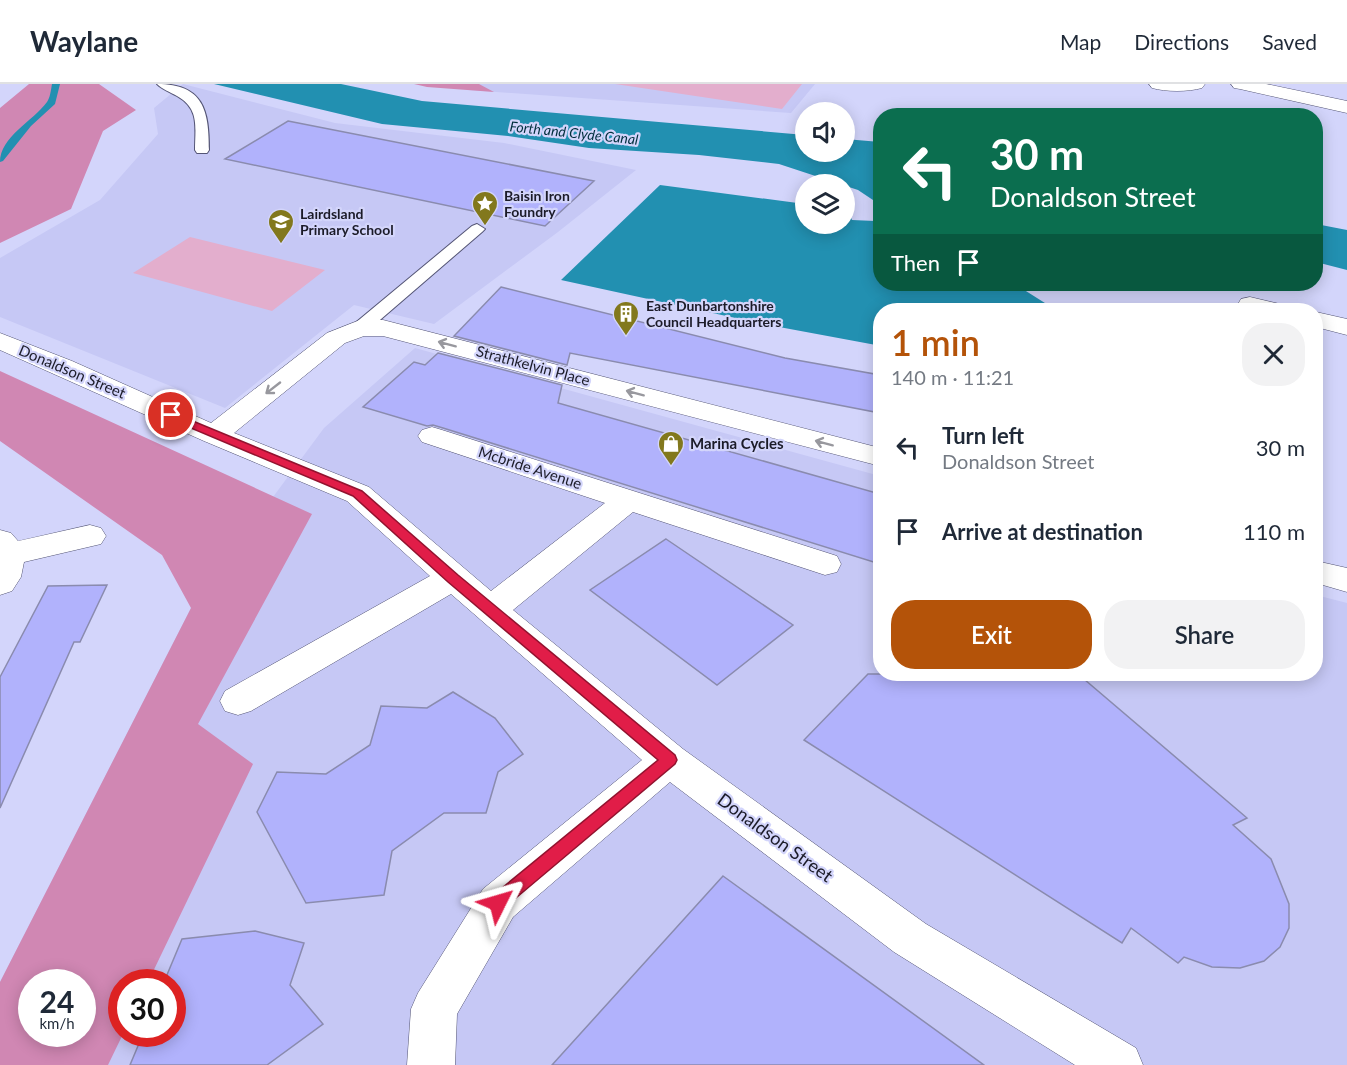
<!DOCTYPE html>
<meta charset="utf-8">
<style>
body{margin:0;font-family:Lato,sans-serif;background:#f2f2f3;color:#1f2937;height:100vh;display:flex;flex-direction:column;font-size:22px;white-space:nowrap}
*{box-sizing:border-box;margin:0}
p{font-size:20px;color:#747a83}
.icon{flex:none;width:33px;height:33px;fill:none;stroke:currentColor;stroke-width:2;stroke-linecap:round;stroke-linejoin:round}
.map{position:relative;flex:1;overflow:hidden}
.panel{position:absolute;left:873px;top:219px;width:450px;height:378px;display:flex;flex-direction:column;background:#fff;border-radius:24px;box-shadow:0 3px 15px #0003}
.panel>*{flex:none}
.hud{position:absolute;left:873px;top:24px;width:450px;height:183px;border-radius:24px;box-shadow:0 3px 15px #0003;background:#0b6e4f;color:#fff;overflow:hidden}
.buttons{position:absolute;left:795px;top:18px;display:grid;gap:12px}
.buttons a{display:grid;place-items:center;width:60px;height:60px;border-radius:50%;background:#fff;box-shadow:0 3px 15px #0003;font-size:30px}
.speed{position:absolute;left:18px;top:885px;display:flex;gap:12px;font-size:30px;font-weight:700;text-align:center}
.speed>*{display:grid;place-content:center;width:78px;height:78px;border-radius:50%;background:#fff;box-shadow:0 3px 15px #0003;line-height:1}
.speed small{font-size:15px;font-weight:400}
.speed .limit{border:9px solid #d22;background:#fff;color:#111}
.pin{position:absolute;display:grid;place-items:center;width:51px;height:51px;color:#fff;margin:-26px;border:3px solid #fff;border-radius:50%;box-shadow:0 2px 6px #0007}
.me{position:absolute;width:66px;margin:-33px;rotate:50deg;stroke-linejoin:round;filter:drop-shadow(0 0 4px #0008)}
.turn{display:flex;align-items:center;gap:21px;height:126px;padding:0 18px;font-size:27px}
.turn .icon{width:78px;height:78px;stroke-width:2.5}
.turn b{display:block;font-size:42px;line-height:51px}
.then{display:flex;align-items:center;height:57px;padding:0 18px;background:#0003;gap:12px;font-size:22px}
.round{display:grid;place-items:center;flex:none;width:63px;height:63px;border-radius:24px;background:#f2f2f3}
.head{display:flex;align-items:center;justify-content:space-between;height:102px;padding:0 18px}
h1{font-size:36px;font-weight:600;line-height:45px;color:#b45309}
.action{display:flex;gap:12px;margin-top:auto;padding:12px 18px}
.action a{flex:1;height:69px;border-radius:24px;background:#b45309;color:#fff;font-size:24px;font-weight:600;line-height:69px;text-align:center}
.action a+a{background:#f2f2f3;color:#1f2937}
ul{padding:0;list-style:none}
li{display:flex;align-items:center;gap:18px;height:84px;padding:0 18px}
li div{flex:1}
li b{display:block;font-size:22px}
li em{font-style:normal}
header{display:flex;align-items:center;gap:36px;box-sizing:border-box;height:84px;padding:0 30px;background:#fff;border-bottom:2px solid #e0e1e3}
header strong{font-size:28px}
nav{display:flex;gap:33px;margin-inline-start:auto;font-size:21px}
.map>svg:first-child{display:block}
.built{fill:#c6c8f5;fill-rule:evenodd}
.green{fill:#e3aecd}
.forest{fill:#d087b3;fill-rule:evenodd}
.water{fill:#2290b1}
.lines{fill:none;stroke-linecap:round;stroke-linejoin:round}
.stream{fill:#2290b1;fill-rule:evenodd}
.building{fill:#b1b2fc;stroke:#8a8bae;stroke-width:1.5}
.lane-casing{stroke:#545575;stroke-width:2}
.street-casing{stroke:#545575;stroke-width:1}
.lane{fill:#fff;fill-rule:evenodd}
.street{fill:#fff;fill-rule:evenodd}
.oneway{stroke:#98989e}
.route{fill:#e11d48;stroke:#92132f;stroke-width:1.5}
.labels{text-anchor:middle;stroke-width:4.5;stroke-linejoin:round;paint-order:stroke}
.far-water-label{font-size:14px;font-style:italic;fill:#002f3d;stroke:#d3d5fb}
.far-poi-label{font-size:14px;font-weight:bold;fill:#1b1b28;stroke:#d3d5fb;text-anchor:start}
.street-label{font-size:15px;fill:#1b1b28;stroke:#d3d5fb}
.poi-label{font-size:15px;font-weight:bold;fill:#1b1b28;stroke:#d3d5fb;text-anchor:start}
.near-street-label{font-size:18px;fill:#1b1b28;stroke:#d3d5fb}
</style>
<header>
<strong>Waylane</strong>
<nav><a>Map</a><a>Directions</a><a>Saved</a></nav>
</header>
<div class="map">
<svg width="1347" height="981" viewBox="0 0 1347 981">
<rect width="100%" height="100%" fill="#d3d5fb"/>
<!-- built -->
<path class="built" d="M183 0 335 39 504 59 636 86 558 148 434 240 354 221 225 324 0 233V174L100 116 158 50 154 24Z
M443 0H815L791 29 469 6Z
M415 264 880 392V590H1316V511L1347 519V981H0V898L191 524 324 344ZM32 898H82V950H32ZM122 898H172V950H122Z"/>
<!-- green -->
<path class="green" d="M615 0H802L782 25Z
M190 153 325 186 272 227 133 189Z"/>
<!-- forest -->
<path class="forest" d="M29 0H99L136 26 103 47 71 125 0 159V24Z
M414 0H479L494 8 427 3Z
M0 287 312 430 198 640 253 680 148 898H122L123 950 108 981H0V898L191 524 162 471 0 357ZM32 898H82V950H32Z"/>
<!-- water -->
<path class="water" d="M214 0H341L422 17 805 51 806 68H844L845 55 880 58V130L876 118 858 106 779 80 699 71 589 64 508 52 382 40Z
M660 101 805 120 806 140H844L845 125H847L852 136 875 137 880 135V200H1015L1056 226H880V261H876L763 240 561 196Z
M1316 140 1347 146V186L1316 178Z"/>
<g class="lines">
<!-- stream -->
<path class="stream" d="M52 0H60L55 20 31 42 3 77 0 78C0 53 33 37 47 18 50 14 51 6 52 0Z"/>
</g>
<!-- building -->
<path class="building" d="M288 37 594 97 545 142 225 75Z
M501 203 785 274 880 291V329L570 269 567 281 454 252Z
M438 269 562 301 558 319 880 410V480L443 344 433 341 427 342 363 323 414 278 425 281Z
M666 455 793 541 717 601 590 506Z
M107 501 80 558H74L0 724V593L48 502Z
M868 590H1078L1247 734 1233 741 1271 775 1289 820V844L1280 863 1264 877 1240 884 1212 883 1184 873 1178 879 1131 844 1122 859 804 656Z
M453 608 495 634 523 670 498 688 486 729H444L392 767 384 811 306 819 257 728 277 688 326 690 370 661 381 622 427 624Z
M723 792 984 981H552Z
M255 847 304 859 290 901 323 940 267 981H130L143 950H172V898H164L182 855Z"/>
<g class="lines">
<defs>
<path id="lane" d="M157 0C204 0 209 27 209 66L207 69H197L195 66C195 43 200 25 177 12 170 8 162 5 157 0Z
M477 140 485 145 482 148 366 248H354L351 244 354 240 472 142Z"/>
<path id="street" d="M1149 0H1205L1202 4C1188 8 1166 8 1152 4Z
M1231 0H1266L1347 17V29L1240 5 1234 4Z
M1250 213 1284 221 1287 226 1241 225 1238 220 1241 215Z
M1316 228 1347 235V251L1316 243Z
M360 236H383L880 364V382L383 252H364L345 259 234 349 369 403 491 507 605 419 422 358 418 352 422 346 432 343 442 346 837 472 841 480 837 488 825 491 633 428 513 526 683 665 926 840 1136 964 1143 981H1075L894 868 670 698 513 833 457 930 455 981H407L411 925 418 909 483 805 642 676 451 510 251 627 238 631 225 627 220 617 225 607 430 492 347 417 204 357 0 266V249L72 277 211 339 327 249Z
M90 441 101 444 106 452 101 460 24 478 21 493 12 507 0 511V446L11 449 18 457Z
M1316 477 1347 484V508L1316 499Z"/>
</defs>
<!-- lane casing -->
<use href="#lane" class="lane-casing"/>
<!-- street casing -->
<use href="#street" class="street-casing"/>
<!-- lane -->
<use href="#lane" class="lane"/>
<!-- street -->
<use href="#street" class="street"/>
</g>
<!-- one-way arrows -->
<defs><path id="oneway-shaft" d="M-6 0H5M1.5-3L5.5 0L1.5 3" fill="none" stroke-width="1.6" stroke-linecap="round" stroke-linejoin="round" transform="scale(1.5)"/></defs>
<g class="oneway">
<use href="#oneway-shaft" transform="translate(447 260) rotate(-165)"/>
<use href="#oneway-shaft" transform="translate(273 304) rotate(142)"/>
<use href="#oneway-shaft" transform="translate(635 309) rotate(-165)"/>
<use href="#oneway-shaft" transform="translate(824 359) rotate(-165)"/>
</g>
<!-- route -->
<path class="route" d="M171 328 362 407 458 491 675 671 677 676 675 680 504 824 498 827 491 824 489 819 491 813 658 676 448 498 353 412 167 334 165 331Z"/>
<!-- icons -->
<defs>
<symbol id="sight-pin" viewBox="-11 -11 22 30"><path d="M0 17L-7.5 6A9.5 9.5 0 1 1 7.5 6Z" fill="#82781d" stroke="#d3d5fb"/><path d="M0-6L1.8-2.2L6-1.7L2.9 1.2L3.7 5.4L0 3.3L-3.7 5.4L-2.9 1.2L-6-1.7L-1.8-2.2Z" fill="#fff"/></symbol>
<symbol id="school-pin" viewBox="-11 -11 22 30"><path d="M0 17L-7.5 6A9.5 9.5 0 1 1 7.5 6Z" fill="#82781d" stroke="#d3d5fb"/><path d="M0-5L7-2L0 1L-7-2ZM-4 1L0 2.5L4 1V4Q0 6-4 4Z" fill="#fff"/></symbol>
<symbol id="building-pin" viewBox="-11 -11 22 30"><path d="M0 17L-7.5 6A9.5 9.5 0 1 1 7.5 6Z" fill="#82781d" stroke="#d3d5fb"/><path d="M-4-6H4V6H1V3H-1V6H-4ZM-2.5-4.3h1.7v1.8h-1.7ZM.8-4.3h1.7v1.8H.8ZM-2.5-1h1.7V.8h-1.7ZM.8-1h1.7V.8H.8Z" fill="#fff"/></symbol>
<symbol id="shop-pin" viewBox="-11 -11 22 30"><path d="M0 17L-7.5 6A9.5 9.5 0 1 1 7.5 6Z" fill="#82781d" stroke="#d3d5fb"/><path d="M-5-2.5h2.3a2.7 3.5 0 0 1 5.4 0H5L5.5 6h-11ZM-1.5-2.5h3a1.5 2.3 0 0 0-3 0Z" fill="#fff"/></symbol>
</defs>
<g fill-rule="evenodd">
<use href="#sight-pin" x="470" y="105" width="30" height="40"/>
<use href="#school-pin" x="266" y="123" width="30" height="40"/>
<use href="#building-pin" x="611" y="215" width="30" height="40"/>
<use href="#shop-pin" x="656" y="345" width="30" height="40"/>
</g>
<g class="labels">
<!-- far-water labels -->
<g class="far-water-label">
<text transform="translate(574 49) rotate(6)" y="5">Forth and Clyde Canal</text>
</g>
<!-- far-poi labels -->
<g class="far-poi-label">
<text x="504" y="117">Baisin Iron<tspan x="504" dy="16">Foundry</tspan></text>
<text x="300" y="135">Lairdsland<tspan x="300" dy="16">Primary School</tspan></text>
<text x="646" y="227">East Dunbartonshire<tspan x="646" dy="16">Council Headquarters</tspan></text>
</g>
<!-- street labels -->
<g class="street-label">
<text transform="translate(533 282) rotate(15)" y="5">Strathkelvin Place</text>
<text transform="translate(72 288) rotate(23)" y="5">Donaldson Street</text>
<text transform="translate(530 384) rotate(18)" y="5">Mcbride Avenue</text>
</g>
<!-- poi labels -->
<g class="poi-label">
<text x="690" y="365">Marina Cycles</text>
</g>
<!-- near-street labels -->
<g class="near-street-label">
<text transform="translate(775 754) rotate(36)" y="6">Donaldson Street</text>
</g>
</g>
</svg>
<div class="buttons">
<a><svg class="icon" aria-label="sound" viewBox="0 0 24 24"><path d="M4 9h4l5-4v14l-5-4H4zM17 9q2 3 0 6"/></svg></a>
<a><svg class="icon" aria-label="layers" viewBox="0 0 24 24"><path d="M12 4l9 5-9 5-9-5zM3 14l9 5 9-5"/></svg></a>
</div>
<div class="speed"><div>24<small>km/h</small></div><div class="limit">30</div></div>
<div class="pin" style="left:171px;top:331px;background:#d93025"><svg class="icon" aria-label="arrive" viewBox="0 0 24 24"><path d="M6 21V4h12l-3 4 3 4H6"/></svg></div>
<svg class="me" style="left:498px;top:819px" viewBox="-20 -20 40 40"><path d="M0-17L14 15 0 8-14 15z" fill="#e11d48" stroke="#fff" stroke-width="4"/></svg>
<div class="hud">
<div class="turn"><svg class="icon" aria-label="left" viewBox="0 0 24 24"><path d="M17 20v-9H6M10 6l-5 5 5 5"/></svg><div><b>30 m</b>Donaldson Street</div></div>
<div class="then">Then<svg class="icon" aria-label="arrive" viewBox="0 0 24 24"><path d="M6 21V4h12l-3 4 3 4H6"/></svg></div>
</div>
<section class="panel">
<div class="head"><div><h1>1 min</h1><p>140 m · 11:21</p></div><a class="round"><svg class="icon" aria-label="close" viewBox="0 0 24 24"><path d="M6 6l12 12M18 6L6 18"/></svg></a></div>
<ul>
<li><svg class="icon" aria-label="left" viewBox="0 0 24 24"><path d="M17 20v-9H6M10 6l-5 5 5 5"/></svg><div><b>Turn left</b><p>Donaldson Street</p></div><em>30 m</em></li>
<li><svg class="icon" aria-label="arrive" viewBox="0 0 24 24"><path d="M6 21V4h12l-3 4 3 4H6"/></svg><div><b>Arrive at destination</b></div><em>110 m</em></li>
</ul>
<div class="action"><a>Exit</a><a>Share</a></div>
</section>
</div>
